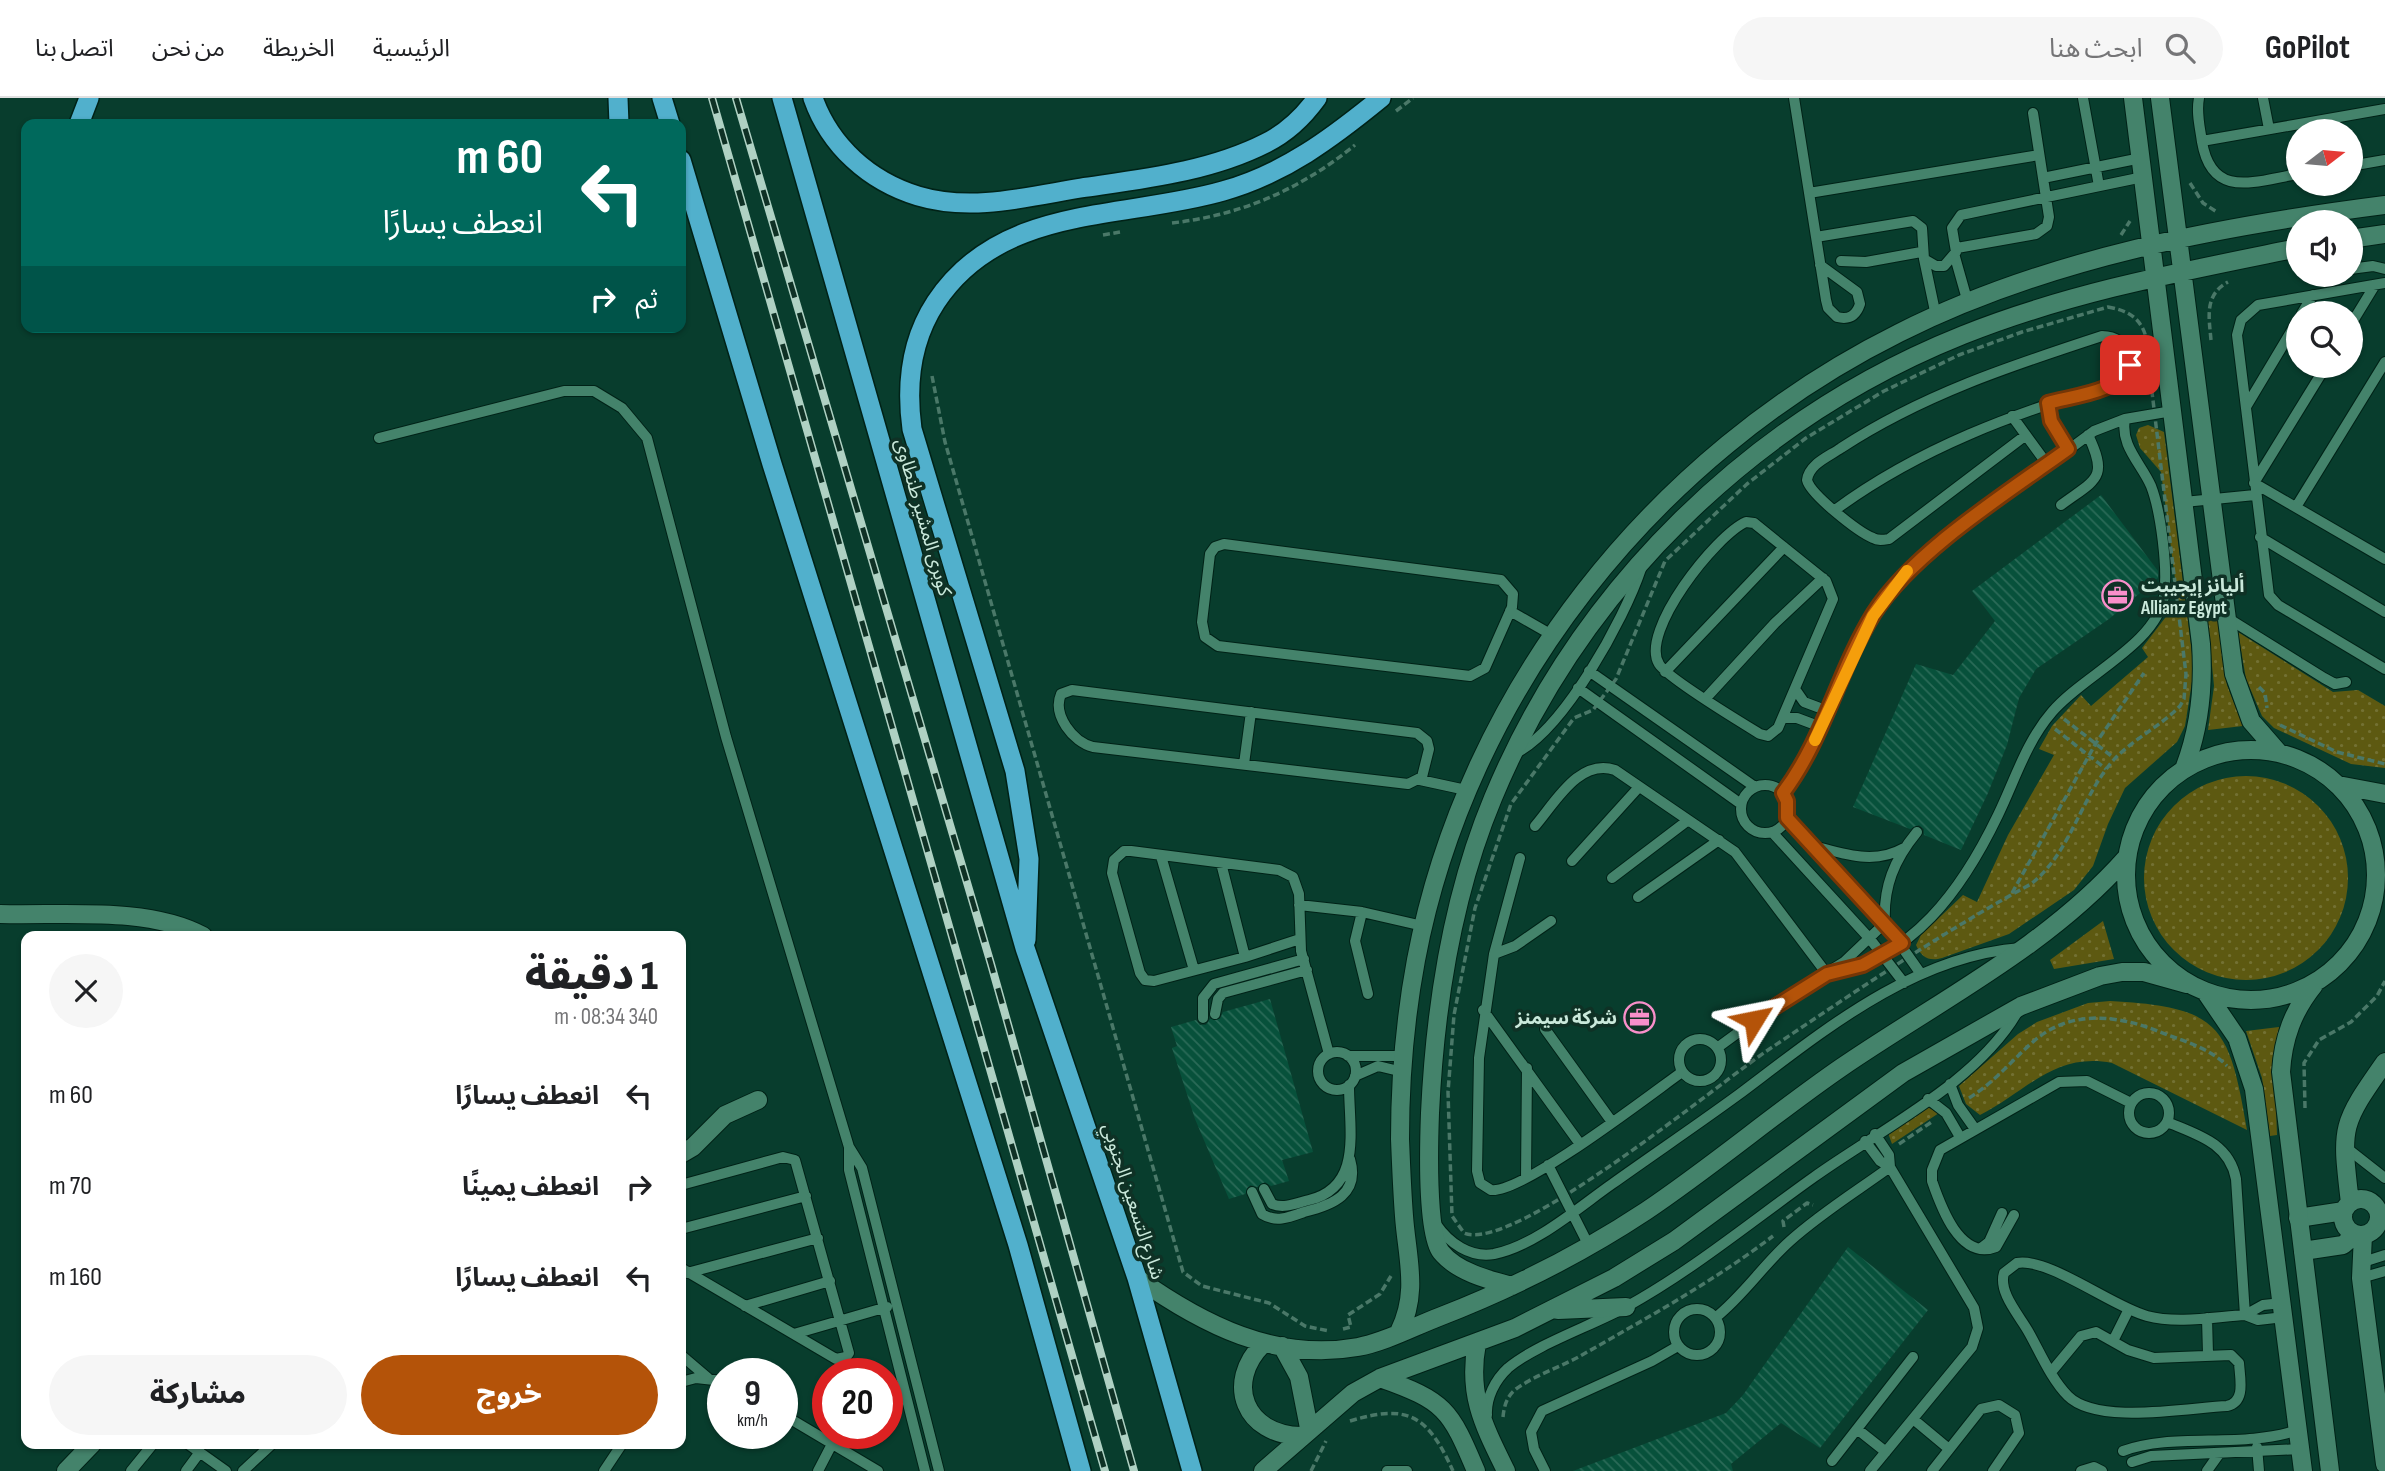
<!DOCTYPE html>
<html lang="ar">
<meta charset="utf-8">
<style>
body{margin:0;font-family:"Sofia Sans Condensed","Noto Sans Arabic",sans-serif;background:#f6f6f6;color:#202124;direction:rtl;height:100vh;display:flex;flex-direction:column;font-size:26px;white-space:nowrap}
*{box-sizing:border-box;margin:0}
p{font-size:23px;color:#757577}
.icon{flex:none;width:38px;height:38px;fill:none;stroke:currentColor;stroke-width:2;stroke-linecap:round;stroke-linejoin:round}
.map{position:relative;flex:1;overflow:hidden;direction:ltr}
.sheet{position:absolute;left:21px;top:833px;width:665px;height:518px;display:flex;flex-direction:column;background:#fff;border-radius:14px;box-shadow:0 2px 5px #0004;direction:rtl}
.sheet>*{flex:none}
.top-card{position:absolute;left:21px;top:21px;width:665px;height:214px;border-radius:14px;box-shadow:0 2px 5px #0004;direction:rtl;background:#00695c;color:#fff;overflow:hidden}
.needle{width:46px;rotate:74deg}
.controls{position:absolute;left:2286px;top:21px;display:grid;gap:14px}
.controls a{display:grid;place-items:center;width:77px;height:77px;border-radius:50%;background:#fff;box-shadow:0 2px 5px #0004;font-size:35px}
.speed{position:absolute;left:707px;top:1260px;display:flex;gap:14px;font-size:35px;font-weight:700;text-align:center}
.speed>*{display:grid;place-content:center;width:91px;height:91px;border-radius:50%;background:#fff;box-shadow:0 2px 5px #0004;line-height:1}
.speed small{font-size:18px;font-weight:400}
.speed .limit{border:10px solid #d22;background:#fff;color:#111}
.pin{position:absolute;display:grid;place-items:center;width:60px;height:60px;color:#fff;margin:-30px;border-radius:14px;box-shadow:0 4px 10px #0006}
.me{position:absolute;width:77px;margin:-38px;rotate:55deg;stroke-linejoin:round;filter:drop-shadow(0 0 5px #0008)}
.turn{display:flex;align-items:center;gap:24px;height:147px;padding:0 28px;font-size:32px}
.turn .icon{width:91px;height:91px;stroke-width:2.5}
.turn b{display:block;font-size:49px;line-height:60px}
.then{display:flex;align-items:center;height:66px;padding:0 28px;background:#0003;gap:14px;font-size:26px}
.round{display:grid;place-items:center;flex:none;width:74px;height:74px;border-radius:37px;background:#f6f6f6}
.overview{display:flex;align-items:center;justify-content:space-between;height:119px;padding:0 28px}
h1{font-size:42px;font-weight:800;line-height:52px}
.cta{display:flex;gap:14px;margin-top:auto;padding:14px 28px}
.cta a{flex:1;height:80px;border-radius:42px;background:#b45309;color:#fff;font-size:28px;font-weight:800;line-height:80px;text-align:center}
.cta a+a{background:#f6f6f6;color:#202124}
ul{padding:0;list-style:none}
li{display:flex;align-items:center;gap:21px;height:91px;padding:0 28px}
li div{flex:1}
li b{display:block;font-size:26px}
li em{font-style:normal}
header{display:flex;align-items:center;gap:42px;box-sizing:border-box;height:98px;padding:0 35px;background:#fff;border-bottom:2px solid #e0e0e0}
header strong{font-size:33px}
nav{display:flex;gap:38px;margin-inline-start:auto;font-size:24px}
.search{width:490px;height:63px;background:#f6f6f6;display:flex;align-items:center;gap:18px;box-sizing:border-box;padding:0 24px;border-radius:38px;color:#757577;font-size:26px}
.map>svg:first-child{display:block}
.garden{fill:url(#garden-dots)}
.building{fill:url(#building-back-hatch)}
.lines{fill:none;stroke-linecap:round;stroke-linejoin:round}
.service-casing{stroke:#002217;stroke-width:12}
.minor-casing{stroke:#002217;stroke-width:20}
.tertiary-casing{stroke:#002217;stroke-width:20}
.trunk-casing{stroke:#002217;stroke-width:22}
.path{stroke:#4a7868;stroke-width:3.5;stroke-dasharray:7 3.5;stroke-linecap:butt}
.service{stroke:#44836b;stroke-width:10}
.minor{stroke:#44836b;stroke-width:18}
.tertiary{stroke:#44836b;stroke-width:18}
.trunk{stroke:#51b0cc;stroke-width:19}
.rail-casing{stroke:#afd1c3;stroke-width:8}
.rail{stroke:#0f3125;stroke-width:5;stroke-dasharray:16;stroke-linecap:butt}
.route-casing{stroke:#753606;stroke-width:18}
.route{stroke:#b45309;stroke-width:12}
.slow{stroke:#f59e0b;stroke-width:12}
.labels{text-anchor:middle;stroke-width:7;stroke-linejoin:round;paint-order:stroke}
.street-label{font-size:19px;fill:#cae9db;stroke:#0f3125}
.poi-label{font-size:19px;font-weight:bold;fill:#cae9db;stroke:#0f3125;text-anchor:start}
</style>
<header>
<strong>GoPilot</strong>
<div class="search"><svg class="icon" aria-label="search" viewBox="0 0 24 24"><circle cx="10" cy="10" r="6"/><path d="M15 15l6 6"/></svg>ابحث هنا</div>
<nav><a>الرئيسية</a><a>الخريطة</a><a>من نحن</a><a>اتصل بنا</a></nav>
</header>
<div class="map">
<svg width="2385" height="1373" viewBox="0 0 2385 1373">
<defs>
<pattern id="garden-dots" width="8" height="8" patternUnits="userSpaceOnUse" patternTransform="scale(1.75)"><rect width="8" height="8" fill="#5d5911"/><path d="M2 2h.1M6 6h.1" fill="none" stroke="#737133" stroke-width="1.8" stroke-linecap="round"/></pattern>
<pattern id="building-back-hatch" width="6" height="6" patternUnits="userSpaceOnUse" patternTransform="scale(1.75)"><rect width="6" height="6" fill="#07513b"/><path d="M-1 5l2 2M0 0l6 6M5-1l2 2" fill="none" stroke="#2a6a57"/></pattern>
</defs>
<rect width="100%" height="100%" fill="#083d2d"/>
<!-- garden -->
<path class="garden" d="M2148 327 2164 334 2194 571 2185 628 2177 644 2125 690 2108 726 2093 768 2074 792 2009 836 1942 860C1929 864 1921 859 1916 847L1921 837 1963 797 1977 804 2008 737 2054 657 2039 651 2052 628 2081 597 2091 608 2148 559 2142 550 2178 503 2161 374 2140 350 2136 337 2139 330Z
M2207 516H2217L2227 587 2243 628 2208 632 2214 588Z
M2238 534 2333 594 2358 592 2385 608V670L2351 666 2274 630 2262 618 2246 581Z
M2144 780a102 102 0 1 1 204 0a102 102 0 1 1-204 0Z
M2103 823 2114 861 2054 871 2050 862Z
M2110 903C2221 909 2229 927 2247 1032L2112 965C2055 954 2027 993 1980 1017L1966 1006 1959 988 2018 936 2037 924 2088 905Z
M2279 929 2275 981 2277 1037 2270 1038 2262 980 2246 933Z
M1925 1008 1939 1015 1892 1046 1888 1035Z"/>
<!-- building -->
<path class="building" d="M2101 397 2158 473V480L2109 521 2036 571 2019 600 2007 647 1988 695 1961 752 1924 737V731L1919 727 1910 731 1853 709 1916 566 1953 577 1995 523 1972 493Z
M1270 901 1313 1054 1282 1062 1289 1083 1271 1088 1265 1084 1257 1089 1250 1087 1245 1096 1229 1101 1195 1021 1172 950 1177 948 1171 929 1196 922 1200 927H1206L1210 921H1220L1223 914Z
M1848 1149 1928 1212 1820 1350 1781 1325 1731 1366 1733 1373H1573L1726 1315 1743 1297Z"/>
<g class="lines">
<defs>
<path id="service" d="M1794 0 1826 202 1828 210 1837 219C1849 222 1856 218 1860 206L1857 194 1820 167
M2083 0 2099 88
M2199 0C2196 15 2200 29 2202 44 2212 102 2255 83 2298 76
M2263 0 2269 31
M2202 43 2385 11
M2350 68 2385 62
M2043 80 2141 60
M1809 95 2039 57
M1816 139 1913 123 1922 130 1924 161 1936 168H1944L1956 154 1952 130 1961 117 2143 79
M1957 150 2036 136 2047 128 2049 119 2033 15
M1955 159 1968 205
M1924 161 1936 218
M1841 163 1866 164 1921 154
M2350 171 2373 168 2385 171
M2385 185 2258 207 2241 222 2237 237 2269 497 2278 507 2385 571
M2302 215 2313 197
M2350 228 2375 187
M2326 268 2254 385 2385 461
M2048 305 2051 323 2068 351
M2246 309 2298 222
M2012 318 2047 366
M379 340 564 293H594L622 310 647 340 726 639 849 1049V1072L925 1373
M2184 404 2255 397
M2061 407C2096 381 2109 381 2088 337
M2296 409 2385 264
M1835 412C1919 350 2017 314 2116 285 2140 269 2130 238 2102 238 2010 268 1922 297 1841 350 1828 359 1809 366 1807 382 1810 396 1858 434 1873 440 1878 443 1883 442 1889 441L2026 337
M1746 424 1754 425 1826 483 1833 501 1778 630 1768 638 1760 636C1742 625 1666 579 1659 566 1639 534 1716 437 1746 424Z
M2260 439 2385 514
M1224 446 1501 482 1513 496 1512 509 1485 570 1470 578 1218 548 1205 539 1202 524 1210 456 1215 449Z
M1510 513 1552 537
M2226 519 2324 580 2335 586 2346 584
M1589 573 1755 689
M1665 574 1784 449
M1578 590 1741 706
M1795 591 1804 604 1828 613
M1072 592 1417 635 1427 643 1429 651 1422 679 1408 686 1093 649C1073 644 1052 617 1061 596Z
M1706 600 1775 525 1823 480
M1783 620H1797L1821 629
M1516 655C1564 631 1624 522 1641 471
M1244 666 1251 614
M1420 682 1466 692
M1741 711a24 24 0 1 1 48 0a24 24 0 1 1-48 0Z
M1783 695 1810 654 1863 535 1896 486 1924 458 2094 333 2125 321 2172 313
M1787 720 1885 825 1921 876
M1535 728C1555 705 1579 660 1615 672L1735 754 1827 876
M1772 734 1870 841 1904 885
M1814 748C1845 756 1874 767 1904 750
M1161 758 1194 872
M1520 760 1494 856 1479 960 1477 1073 1480 1085 1491 1092C1522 1096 1651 996 1682 974
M1572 763 1639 689
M1221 765 1245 859
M1612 780 1687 723
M1638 799 1719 742
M1299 807 1362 814 1423 828
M1362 814 1355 843 1368 896
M1300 841 1245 859 1154 883 1145 882 1140 875 1112 775 1114 762 1124 753H1131L1279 772 1293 779 1299 796 1301 853 1329 956
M1494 856 1515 848 1551 823
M1827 876C1912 863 1963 790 1998 717 2015 682 2026 644 2052 614 2082 578 2157 546 2164 498 2168 471 2161 414 2151 388 2141 365 2120 348 2125 321
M1483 912 1580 1046
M1215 916 1218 901 1223 895 1307 872
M1203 920V900L1214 886 1304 861
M1545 931 1612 1024
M1679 962a21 21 0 1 1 42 0a21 21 0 1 1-42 0Z
M1717 950 1784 901 1844 864 1885 825C1883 789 1894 762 1917 734
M1318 973a19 19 0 1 1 38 0a19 19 0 1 1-38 0Z
M1348 958H1404
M1355 978 1378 968 1403 974
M1950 986 1958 1007 1975 1031
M2129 1015a20 20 0 1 1 40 0a20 20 0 1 1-40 0Z
M1928 1001 1946 1015 1960 1039
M2167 1024C2198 1037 2229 1045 2236 1081L2245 1217
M1865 1043 1880 1063 1890 1069
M2344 1048 2385 1080
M849 1049 862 1070 939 1373
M1548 1067 1589 1148
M1526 1080 1527 970
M681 1087 783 1059 795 1062 849 1255 846 1259 836 1261 681 1170
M1264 1091 1272 1106C1284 1111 1297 1105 1309 1102 1363 1089 1349 1032 1349 987
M1252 1094 1262 1116C1276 1125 1290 1119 1304 1114 1333 1107 1360 1096 1350 1061
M2014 1117 1996 1149C1960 1163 1941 1109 1932 1083V1072L1940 1052 2059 984 2087 983 2131 1005
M1436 1126C1449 1145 1470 1160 1494 1156 1535 1148 1579 1109 1612 1086 1654 1056 1697 1027 1738 997 1822 934 1912 858 2021 850
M681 1131 806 1098
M1980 1151 1989 1144 2002 1115
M2360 1165 2385 1157
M687 1175 818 1140
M2361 1180 2385 1173
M745 1208 830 1183
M1674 1234a23 23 0 1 1 46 0a23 23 0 1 1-46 0Z
M2245 1217 2263 1207 2282 1205
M1715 1220C1744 1197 1763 1167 1790 1143 1821 1115 1857 1093 1890 1069
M2207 1220 2208 1256
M794 1236 887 1209
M2113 1243 2129 1211
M681 1257 708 1280
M2052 1273 2081 1238 2096 1234 2128 1252 2154 1260 2231 1257 2239 1265C2240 1281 2246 1304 2227 1308 2187 1310 2097 1327 2068 1298 2051 1281 2040 1254 2028 1233 2019 1217 1998 1194 2004 1175L2017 1165C2048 1159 2113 1209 2147 1218 2177 1226 2214 1219 2245 1217L2258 1222 2284 1219
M681 1284 696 1280 723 1283
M782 1316 878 1373
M1487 1317C1486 1300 1495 1282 1508 1270 1537 1246 1591 1228 1626 1209 1693 1172 1752 1123 1814 1079 1881 1031 1978 984 2018 913
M1913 1321 1949 1351
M1857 1331 1886 1354
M188 1346 226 1373
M2257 1349 2259 1373
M2123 1353C2173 1334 2242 1351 2298 1332
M1832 1363 1913 1259
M2132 1364 2151 1358 2300 1351
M131 1373 153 1346
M186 1373 200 1354
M243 1373 272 1346
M604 1373 622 1346
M818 1373 832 1346
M1387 1373H1407
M1545 1373 1534 1351 1531 1334 1542 1313 1652 1263 1678 1248
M1870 1373 1972 1249 1978 1230 1974 1210 1890 1069 1889 1057 1875 1036
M1932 1373 1981 1311 1999 1307 2015 1317 2019 1335 1993 1373
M2081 1373 2094 1369 2102 1373
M2207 1373 2219 1356"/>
<path id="minor" d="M0 816C62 818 148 808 203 838
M681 1056 693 1049 725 1017 758 1002
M2343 1119a18 18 0 1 1 36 0a18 18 0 1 1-36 0Z
M2350 1105C2341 1028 2340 1028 2385 964
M2298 1120 2344 1113
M2363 1137 2361 1180 2385 1366
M2303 1153 2343 1147 2356 1136
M66 1373 92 1346"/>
<path id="tertiary" d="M2133 0 2201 546C2204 590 2200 630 2184 671
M2160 0 2234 576 2251 623 2278 654
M2350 141 2385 136
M2126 777a125 125 0 1 1 250 0a125 125 0 1 1-250 0Z
M2338 687 2385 696
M2314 887C2293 913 2283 940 2281 974L2330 1373
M2207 896 2237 940 2254 991 2303 1373
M1137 1180C1202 1226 1275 1264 1358 1249 1385 1244 1413 1229 1439 1219 1511 1191 1581 1156 1646 1113 1713 1068 1775 1015 1842 969 1940 902 2047 849 2126 760
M1512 1188C1489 1182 1457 1174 1441 1154 1426 1135 1429 1042 1430 1015 1435 909 1452 798 1493 700 1580 490 1753 321 1963 237 2070 194 2185 173 2298 150
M1558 1212 1626 1209
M1399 1234C1419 1194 1407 1160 1404 1118 1402 1092 1401 1066 1400 1041 1400 981 1405 921 1416 862 1467 592 1654 357 1899 235 2048 160 2221 128 2385 107
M1477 1245C1467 1297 1484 1328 1506 1373
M1263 1246C1224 1285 1245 1337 1301 1338
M1282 1248 1299 1279 1309 1330
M1380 1280C1445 1303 1450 1311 1476 1373
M1263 1373 1353 1295 1380 1280 1515 1230 1614 1180 1674 1143 1903 975 2021 908 2100 878 2122 874H2144L2187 886"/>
<path id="trunk" d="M618 0 619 26
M662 0 670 26
M782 0 1025 850 1137 1180 1192 1373
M813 0C830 48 869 83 918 98 971 114 1027 99 1081 90 1142 81 1209 74 1266 45 1286 35 1304 18 1317 0
M79 26 89 0
M681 62 772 366 1018 1147 1081 1373
M1026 842 1029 761 1015 673 912 331C906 287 911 242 936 204 1001 106 1122 122 1223 93 1284 76 1332 40 1381 0"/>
</defs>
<!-- service casing -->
<use href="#service" class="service-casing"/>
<!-- minor casing -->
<use href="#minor" class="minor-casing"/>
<!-- tertiary casing -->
<use href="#tertiary" class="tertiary-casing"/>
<!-- trunk casing -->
<use href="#trunk" class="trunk-casing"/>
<!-- path -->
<path class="path" d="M1396 13 1413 0
M2190 85 2203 105 2217 114
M1172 125C1242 117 1301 91 1355 47
M1103 137 1120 134
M2121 137 2130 123
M2108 209C2125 212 2139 218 2145 236L2186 576 2184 601 2180 608C2158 631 2126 644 2107 670 2079 707 2068 757 2031 786 1941 835 1856 893 1771 950 1721 983 1514 1156 1464 1135L1452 1118 1448 994 1454 917 1475 810 1511 706 1574 620 1593 612 1616 581 1665 463 1747 386 1806 340 1884 293 1959 257 2022 234Z
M2211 242C2209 219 2204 197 2228 184
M932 278 945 344 1183 1174 1202 1188 1269 1205 1305 1228 1329 1233
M2259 589 2265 595 2267 610
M2064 621 2114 660
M2280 627 2337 654 2385 666
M2055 631 2106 671
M2012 795 2096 645 2144 575
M1969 1000C1995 984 2011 963 2034 943 2071 911 2118 917 2160 934 2183 943 2210 950 2227 968
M2305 1010 2304 965 2319 942 2351 924 2377 898 2385 883
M1899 1046 1933 1023
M1784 1129 1783 1123 1807 1105 1813 1107
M1343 1231 1351 1229 1348 1217 1380 1196 1391 1178
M1503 1319C1504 1308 1507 1298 1516 1291 1535 1277 1561 1269 1582 1257 1647 1220 1714 1183 1773 1138
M1350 1323C1409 1305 1428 1318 1453 1373
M1311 1373 1326 1343"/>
<!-- service -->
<use href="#service" class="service"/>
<!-- minor -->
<use href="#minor" class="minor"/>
<!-- tertiary -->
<use href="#tertiary" class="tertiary"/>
<!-- trunk -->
<use href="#trunk" class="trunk"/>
<defs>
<path id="rail" d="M712 0 1105 1373
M736 0 991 866 1134 1373"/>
</defs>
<!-- rail casing -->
<use href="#rail" class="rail-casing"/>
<!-- rail -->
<use href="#rail" class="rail"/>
</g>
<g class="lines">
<defs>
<path id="route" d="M1754 922 1827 876 1863 867 1902 845 1787 720V703L1783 695C1824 641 1838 573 1874 515 1914 453 2007 395 2068 351L2051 323 2048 305C2072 298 2122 294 2130 267"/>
</defs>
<!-- route casing -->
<use href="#route" class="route-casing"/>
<!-- route -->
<use href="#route" class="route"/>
<!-- slow -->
<path class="slow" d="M1815 642 1873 518 1907 473"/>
</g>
<!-- icons -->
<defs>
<symbol id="office-ring" viewBox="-11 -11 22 22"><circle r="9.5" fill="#0f3125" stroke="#f98fca" stroke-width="1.5"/><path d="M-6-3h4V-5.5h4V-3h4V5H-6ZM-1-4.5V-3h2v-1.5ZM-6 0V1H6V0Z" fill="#f98fca"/></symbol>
</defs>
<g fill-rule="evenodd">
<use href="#office-ring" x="2100" y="480" width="35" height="35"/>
<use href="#office-ring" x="1622" y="902" width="35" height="35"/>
</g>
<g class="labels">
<!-- street labels -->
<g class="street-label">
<text transform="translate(924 419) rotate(74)" y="7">كوبرى المشير طنطاوى</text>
<text transform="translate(1134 1103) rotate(72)" y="7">شارع التسعين الجنوبي</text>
</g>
<!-- poi labels -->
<g class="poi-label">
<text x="2141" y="494">أليانز إيجيبت<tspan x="2141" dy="22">Allianz Egypt</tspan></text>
<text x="1617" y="926" text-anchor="end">شركة سيمنز</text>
</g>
</g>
</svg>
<div class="controls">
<a><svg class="needle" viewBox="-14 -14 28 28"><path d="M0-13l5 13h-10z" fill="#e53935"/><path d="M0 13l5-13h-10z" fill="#757577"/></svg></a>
<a><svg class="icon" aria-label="sound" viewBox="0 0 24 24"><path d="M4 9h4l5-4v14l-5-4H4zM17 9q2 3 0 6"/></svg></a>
<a><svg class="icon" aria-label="search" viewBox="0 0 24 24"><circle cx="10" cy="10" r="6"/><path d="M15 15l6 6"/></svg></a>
</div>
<div class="speed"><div>9<small>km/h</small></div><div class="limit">20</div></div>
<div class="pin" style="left:2130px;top:267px;background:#d93025"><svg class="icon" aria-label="arrive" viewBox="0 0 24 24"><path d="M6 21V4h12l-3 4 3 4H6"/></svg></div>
<svg class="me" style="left:1754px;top:922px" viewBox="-20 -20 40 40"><path d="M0-17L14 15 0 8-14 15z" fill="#b45309" stroke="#fff" stroke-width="4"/></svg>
<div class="top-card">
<div class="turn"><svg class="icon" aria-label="left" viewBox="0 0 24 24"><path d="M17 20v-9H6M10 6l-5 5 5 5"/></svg><div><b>60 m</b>انعطف يسارًا</div></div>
<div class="then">ثم<svg class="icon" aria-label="right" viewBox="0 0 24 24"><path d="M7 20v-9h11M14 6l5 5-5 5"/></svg></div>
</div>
<section class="sheet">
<div class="overview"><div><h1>1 دقيقة</h1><p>340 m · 08:34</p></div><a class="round"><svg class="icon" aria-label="close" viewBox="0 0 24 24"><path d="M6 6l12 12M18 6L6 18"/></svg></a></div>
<ul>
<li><svg class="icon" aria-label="left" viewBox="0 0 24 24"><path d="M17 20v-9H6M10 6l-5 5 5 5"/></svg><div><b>انعطف يسارًا</b></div><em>60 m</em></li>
<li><svg class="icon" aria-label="right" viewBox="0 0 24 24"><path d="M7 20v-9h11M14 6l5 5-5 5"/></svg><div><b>انعطف يمينًا</b></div><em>70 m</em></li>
<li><svg class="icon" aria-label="left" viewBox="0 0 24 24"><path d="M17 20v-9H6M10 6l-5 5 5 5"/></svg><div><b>انعطف يسارًا</b></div><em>160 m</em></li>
</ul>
<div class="cta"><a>خروج</a><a>مشاركة</a></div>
</section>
</div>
